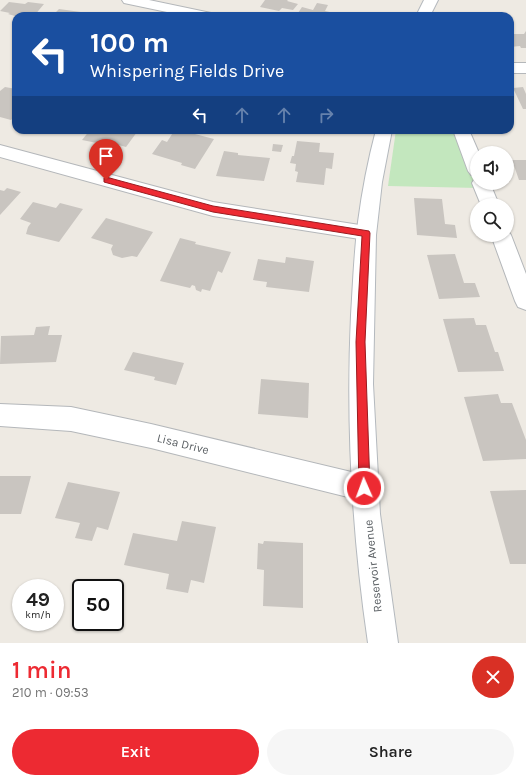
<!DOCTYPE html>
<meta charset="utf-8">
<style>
body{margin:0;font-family:Karla,sans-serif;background:#f6f6f6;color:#222;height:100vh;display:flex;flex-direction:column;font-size:15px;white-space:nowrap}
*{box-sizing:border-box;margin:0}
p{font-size:13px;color:#767676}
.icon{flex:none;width:22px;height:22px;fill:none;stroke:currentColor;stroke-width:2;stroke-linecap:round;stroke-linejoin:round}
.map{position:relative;height:643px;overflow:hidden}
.sheet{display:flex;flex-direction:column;background:#fff;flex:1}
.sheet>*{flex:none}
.hud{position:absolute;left:12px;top:12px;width:502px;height:122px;border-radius:12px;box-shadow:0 1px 3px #0004;background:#1a4fa0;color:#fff;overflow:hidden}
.fabs{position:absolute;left:470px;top:146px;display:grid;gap:8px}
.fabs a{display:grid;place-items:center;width:44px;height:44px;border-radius:50%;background:#fff;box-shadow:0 1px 3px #0004;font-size:20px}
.speed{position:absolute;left:12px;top:579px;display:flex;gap:8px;font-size:20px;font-weight:700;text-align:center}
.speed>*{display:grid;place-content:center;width:52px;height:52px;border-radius:50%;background:#fff;box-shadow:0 1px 3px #0004;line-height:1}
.speed small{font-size:10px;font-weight:400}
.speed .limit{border:2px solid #111;border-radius:6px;background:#fff;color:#111}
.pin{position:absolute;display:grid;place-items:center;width:34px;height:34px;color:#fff;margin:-41px -17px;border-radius:50% 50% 50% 0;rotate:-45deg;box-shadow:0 0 4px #0007}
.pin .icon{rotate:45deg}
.me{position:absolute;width:44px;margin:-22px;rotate:358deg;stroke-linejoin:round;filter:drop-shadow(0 0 3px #0008)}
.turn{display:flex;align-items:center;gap:14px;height:84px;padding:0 12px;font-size:18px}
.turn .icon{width:52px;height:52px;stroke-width:2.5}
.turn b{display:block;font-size:28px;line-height:34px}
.lanes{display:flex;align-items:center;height:38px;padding:0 12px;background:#0003;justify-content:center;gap:20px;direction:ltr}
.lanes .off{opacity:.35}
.round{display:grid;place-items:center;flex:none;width:42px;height:42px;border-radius:21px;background:#f6f6f6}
.summary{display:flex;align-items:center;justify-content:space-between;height:68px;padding:0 12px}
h1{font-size:24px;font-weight:600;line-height:30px;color:#ed2a32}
.button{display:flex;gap:8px;margin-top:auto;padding:8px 12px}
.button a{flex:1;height:46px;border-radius:24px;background:#ed2a32;color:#fff;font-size:16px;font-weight:600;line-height:46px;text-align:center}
.button a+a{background:#f6f6f6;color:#222}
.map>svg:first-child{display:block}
.green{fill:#c3e7be}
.building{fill:#c9c5c0}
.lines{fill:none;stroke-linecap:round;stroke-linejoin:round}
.street-casing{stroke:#b4b7ba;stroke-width:2}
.secondary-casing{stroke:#b4b9be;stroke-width:2}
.street{fill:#fff;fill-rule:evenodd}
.secondary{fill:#fff;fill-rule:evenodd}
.route{fill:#ed2a32;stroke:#9a1b20}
.labels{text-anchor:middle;stroke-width:3.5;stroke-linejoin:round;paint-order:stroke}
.street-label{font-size:12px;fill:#5b6064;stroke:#fff}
</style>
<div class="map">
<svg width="526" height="643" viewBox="0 0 526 643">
<rect width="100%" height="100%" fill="#eeeae3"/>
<!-- green -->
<path class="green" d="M396 130H455L478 188 388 186Z"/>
<!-- building -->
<path class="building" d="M265 0H288L287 1 298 4 293 10 282 8 279 11 260 7Z
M9 2 25 4 28 2 44 4 34 16H15L8 14 10 13 0 11Z
M317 3 328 5 325 11 334 13 333 16H310V15L298 13 302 7 313 10Z
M59 9 95 14 93 16H52Z
M368 12 384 15 383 16H365Z
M526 31V48H521L520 46 510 47V34H524Z
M5 87 16 89V115L11 120 0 117V91Z
M523 87 526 94V109H523L513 88Z
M90 130H129L137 132 126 147 104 141 102 144 82 140Z
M176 130H187L191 133 214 139 195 169 181 165 182 163 152 154 162 140 167 142 174 131Z
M297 141 320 143 319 152 334 153 332 169 326 168 324 185 296 182 298 172 295 171 296 164 290 163 292 156H294Z
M273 144 283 145 281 152 272 151Z
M224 151 238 153V155L270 158 264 181 216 176Z
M512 160H526V180H519Z
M7 188 21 192 0 215V190L4 191Z
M414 198 442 199 445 224 455 225 457 238 417 235Z
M33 202 56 208 60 203 83 209 59 242 26 234 28 227 31 223 20 219Z
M106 218 153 232 137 257 132 256 122 258 113 255 111 249 113 245 91 238Z
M180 238 196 242 195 244 231 252 222 273 218 271 210 291 202 289 201 292 196 290 195 286 192 285 190 288 160 281Z
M455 254 464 283H475L480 297 439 299 427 255Z
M286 257 314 261 309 292 266 287 267 282 253 280 258 259 285 263Z
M474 318 476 325H486L495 352H498L504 371 458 372 443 319Z
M50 326 48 335H62L56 362 0 364 1 336 34 335 36 327Z
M133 352 184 363 176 385 154 380 155 377 124 370Z
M261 379 309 383 308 418 258 414Z
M498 394 501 403H512L526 440V459L483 461 464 397Z
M0 476H31L21 514H0Z
M68 482 120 492 108 530 97 527 92 541 75 538 80 523 55 518Z
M526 490V564H510L490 491Z
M182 521 216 527 204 583 191 580 188 593 166 589 169 574 124 565 133 533 177 541Z
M264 541 303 543V608L263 606 264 570 257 569 258 543 263 544Z"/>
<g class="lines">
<defs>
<path id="street" d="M122 0H149L211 13 213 16H186L124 3Z
M510 63H526V73H510Z
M453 130H469L479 153H477V177L471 175 468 171Z
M0 145 213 202 366 226 373 228 376 233 373 238 366 240 213 216 0 157Z
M475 178H477V183H490L499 205H481L472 183Z
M507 229 511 235 526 274V310L518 307 515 301 491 235H507Z
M0 404 71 407 151 424 364 475 373 479 377 488 373 497 364 501 151 448 71 431 0 426Z"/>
<path id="secondary" d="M424 0H438L430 16H416Z
M376 130H392L382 182 376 235 373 384 380 514 398 643H368C352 534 346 425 351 315 353 284 354 253 358 222 362 191 368 160 376 130Z"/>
</defs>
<!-- street casing -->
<use href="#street" class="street-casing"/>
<!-- secondary casing -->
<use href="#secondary" class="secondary-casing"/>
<!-- street -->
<use href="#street" class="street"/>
<!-- secondary -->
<use href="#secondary" class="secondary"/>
</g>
<!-- route -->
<path class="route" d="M106 177 213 206 369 231 370 233 365 342 370 488 368 492 364 494 360 492 359 488 356 342 362 236 213 212 104 182V178Z"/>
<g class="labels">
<!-- street labels -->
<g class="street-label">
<text transform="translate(183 444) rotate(14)" y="4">Lisa Drive</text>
<text transform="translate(373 566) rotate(-96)" y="4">Reservoir Avenue</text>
</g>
</g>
</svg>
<div class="fabs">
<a><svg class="icon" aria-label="sound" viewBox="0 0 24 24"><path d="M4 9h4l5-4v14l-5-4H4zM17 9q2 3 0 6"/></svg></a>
<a><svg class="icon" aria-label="search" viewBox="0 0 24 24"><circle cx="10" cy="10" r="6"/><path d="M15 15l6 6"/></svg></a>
</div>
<div class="speed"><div>49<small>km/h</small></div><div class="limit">50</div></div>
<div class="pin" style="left:106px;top:180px;background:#d93025"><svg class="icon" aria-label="arrive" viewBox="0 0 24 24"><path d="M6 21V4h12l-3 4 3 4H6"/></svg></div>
<svg class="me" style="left:364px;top:488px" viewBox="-20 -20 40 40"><circle r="17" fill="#ed2a32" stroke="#fff" stroke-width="3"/><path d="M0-11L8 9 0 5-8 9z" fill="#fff"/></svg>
<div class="hud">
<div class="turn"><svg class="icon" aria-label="left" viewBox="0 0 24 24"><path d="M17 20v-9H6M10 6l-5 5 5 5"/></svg><div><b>100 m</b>Whispering Fields Drive</div></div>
<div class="lanes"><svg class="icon" aria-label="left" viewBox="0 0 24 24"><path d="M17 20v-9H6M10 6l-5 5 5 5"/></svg><svg class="icon off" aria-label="ahead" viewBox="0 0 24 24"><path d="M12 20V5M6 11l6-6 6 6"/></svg><svg class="icon off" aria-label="ahead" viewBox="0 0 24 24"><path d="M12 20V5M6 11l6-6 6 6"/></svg><svg class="icon off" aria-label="right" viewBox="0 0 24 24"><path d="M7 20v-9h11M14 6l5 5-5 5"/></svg></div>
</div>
</div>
<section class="sheet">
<div class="summary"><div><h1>1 min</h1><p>210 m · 09:53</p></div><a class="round" style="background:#d93025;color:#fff"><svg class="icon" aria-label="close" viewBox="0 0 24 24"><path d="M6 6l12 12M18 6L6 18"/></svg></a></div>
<div class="button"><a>Exit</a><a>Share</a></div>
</section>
